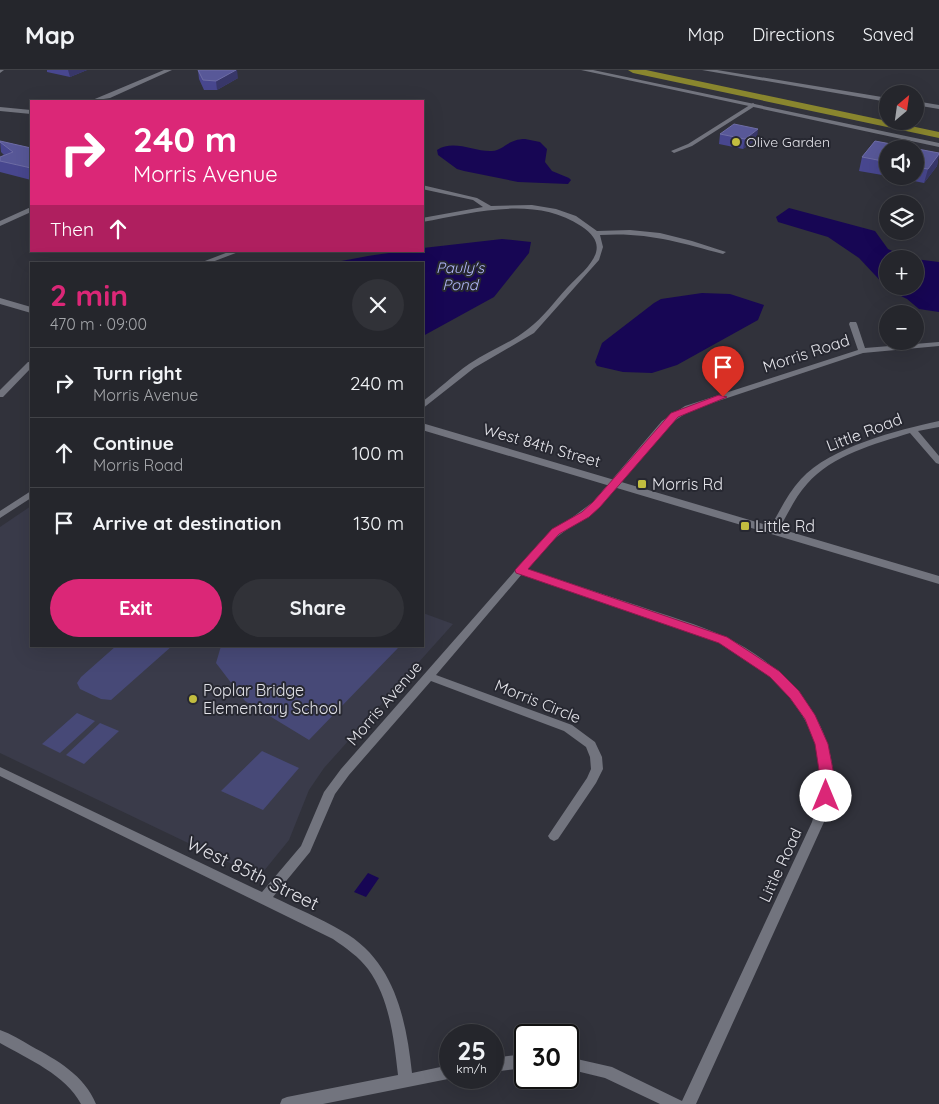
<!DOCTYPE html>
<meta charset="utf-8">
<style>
body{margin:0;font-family:Quicksand,sans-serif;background:#313238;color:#f1f3f6;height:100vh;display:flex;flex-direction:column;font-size:19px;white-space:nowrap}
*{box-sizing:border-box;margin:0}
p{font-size:16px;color:#a3a5a9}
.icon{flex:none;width:28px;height:28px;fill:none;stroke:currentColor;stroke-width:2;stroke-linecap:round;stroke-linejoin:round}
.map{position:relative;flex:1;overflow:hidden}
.sheet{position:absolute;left:30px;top:192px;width:394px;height:385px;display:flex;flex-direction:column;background:#25262c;border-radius:0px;box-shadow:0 5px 20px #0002,0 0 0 1px #424348}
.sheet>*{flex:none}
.hud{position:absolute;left:30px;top:30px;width:394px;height:152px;border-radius:0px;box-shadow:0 5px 20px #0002,0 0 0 1px #424348;background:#db2777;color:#fff;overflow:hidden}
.needle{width:32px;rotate:29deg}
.fabs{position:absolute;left:879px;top:15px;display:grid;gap:10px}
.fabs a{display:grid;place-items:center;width:45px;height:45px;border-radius:50%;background:#25262c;box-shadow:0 5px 20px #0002,0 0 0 1px #424348;font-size:25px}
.speed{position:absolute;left:439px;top:954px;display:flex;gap:10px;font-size:25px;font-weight:700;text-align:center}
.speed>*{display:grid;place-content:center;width:65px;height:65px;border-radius:50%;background:#25262c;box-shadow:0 5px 20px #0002,0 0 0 1px #424348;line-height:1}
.speed small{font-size:12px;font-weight:400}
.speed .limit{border:2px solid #111;border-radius:8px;background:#fff;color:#111}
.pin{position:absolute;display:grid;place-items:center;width:42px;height:42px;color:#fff;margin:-51px -21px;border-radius:50% 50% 50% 0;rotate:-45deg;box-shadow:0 0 5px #0007}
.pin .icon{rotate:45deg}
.me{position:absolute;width:55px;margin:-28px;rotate:0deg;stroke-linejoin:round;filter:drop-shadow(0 0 4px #0008)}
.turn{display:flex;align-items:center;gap:18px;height:105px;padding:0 20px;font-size:22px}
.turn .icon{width:65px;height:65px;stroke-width:2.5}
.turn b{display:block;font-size:35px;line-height:42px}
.then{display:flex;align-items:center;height:48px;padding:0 20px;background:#0003;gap:10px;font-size:19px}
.round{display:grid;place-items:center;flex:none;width:52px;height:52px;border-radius:26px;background:#313238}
.head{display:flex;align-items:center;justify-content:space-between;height:85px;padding:0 20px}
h1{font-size:30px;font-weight:800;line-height:38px;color:#db2777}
.primary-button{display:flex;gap:10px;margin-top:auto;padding:10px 20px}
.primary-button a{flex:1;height:58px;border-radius:30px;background:#db2777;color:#fff;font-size:20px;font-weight:800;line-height:58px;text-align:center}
.primary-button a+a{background:#313238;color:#f1f3f6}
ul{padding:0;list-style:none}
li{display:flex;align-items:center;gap:15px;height:70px;padding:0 20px;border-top:1px solid #424348}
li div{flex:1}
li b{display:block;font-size:19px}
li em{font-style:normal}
header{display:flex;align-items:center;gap:30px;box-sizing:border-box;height:70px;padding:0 25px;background:#25262c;border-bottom:1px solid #424348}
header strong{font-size:24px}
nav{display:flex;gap:28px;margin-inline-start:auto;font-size:18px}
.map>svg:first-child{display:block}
.built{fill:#3a3b4a}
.green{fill:#474977}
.water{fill:#170654}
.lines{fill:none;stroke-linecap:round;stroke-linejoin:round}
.minor{fill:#72747e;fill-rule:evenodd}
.tertiary{fill:#72747e;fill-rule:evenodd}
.motorway{fill:#89862e;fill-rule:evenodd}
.wall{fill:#48478f}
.shaded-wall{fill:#383769}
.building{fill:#585898;stroke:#6e6da5}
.route{fill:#db2777;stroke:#8e194d}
.poi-dot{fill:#c2bd3f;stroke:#272831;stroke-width:2}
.labels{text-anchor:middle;stroke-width:4;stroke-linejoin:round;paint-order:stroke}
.far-poi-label{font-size:14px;fill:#e3e3e9;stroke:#272831;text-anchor:start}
.far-water-label{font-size:15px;font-style:italic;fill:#b3b9fb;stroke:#272831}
.street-label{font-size:16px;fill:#e3e3e9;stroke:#272831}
.poi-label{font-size:16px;fill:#e3e3e9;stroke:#272831;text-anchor:start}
.near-street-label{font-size:19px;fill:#e3e3e9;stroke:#272831}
</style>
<header>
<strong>Map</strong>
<nav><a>Map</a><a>Directions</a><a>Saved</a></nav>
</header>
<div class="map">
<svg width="939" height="1034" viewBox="0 0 939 1034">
<rect width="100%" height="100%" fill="#31323b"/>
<!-- built -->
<path class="built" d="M31 436V576H422L423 543 453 554 324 698 309 720 289 770 259 807 0 683V457Z"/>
<!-- green -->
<path class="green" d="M116 576H172L111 630 101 629 80 619 77 613 81 607Z
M221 576H398V578L309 670 245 631 216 593Z
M77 643 95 651 60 683 42 674Z
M100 653 119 661 84 694 66 685Z
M262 681 299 698 263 740 221 721Z"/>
<!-- water -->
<path class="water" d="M525 69 540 72 547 79 545 92 552 101 569 108 571 110 568 114 518 112 464 101 457 99 438 85 437 80C454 69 474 82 492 81 504 80 508 69 525 69Z
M789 138 875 161 888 179 910 189H888V216H915V189L939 192V242L919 239 907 229 889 220 859 188 828 167 778 152 776 147Z
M502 169 531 172 529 183 494 227 423 266 422 194H328C360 187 390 181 422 181L423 178Z
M702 223 730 224 764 235 758 250 677 295 652 303 623 302 597 296 595 292 602 273 654 233 661 229Z
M368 803 379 808 366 827 354 822Z"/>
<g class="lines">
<!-- minor -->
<path class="minor" d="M753 33 756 35 755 36 692 76 674 83 671 81 688 74Z
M422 115 477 128 491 136 532 135 556 139 576 146 597 161 630 160 660 163 692 171 726 182 723 184C678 172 647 162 600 165L603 177 599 190 534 263 474 298 422 339V332C438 320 453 305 469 294 488 281 511 273 528 259 543 248 555 231 567 218 586 198 615 178 581 156 534 125 473 143 422 152V148L483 137 473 130 422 119Z
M231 181H241L207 194H197Z
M850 252H856L857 254 865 278 939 272V276L863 283 691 340 668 355 599 436 554 469 527 499C564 511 601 524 639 536 668 546 697 554 725 567 785 595 842 655 832 727 831 735 826 744 824 752L696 1034H660L605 1008 568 999V987L612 997 682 1031 812 752C814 744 819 735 820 727 830 657 777 602 719 573 693 560 665 552 637 543 599 530 561 517 522 504L436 605 572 655 595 672 602 687 603 699 596 713 558 769 554 771 550 769 548 766 550 763 587 708 591 699 590 687 586 677 564 661 431 611 349 705 335 724 310 782 273 827C296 838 320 848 342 861 394 890 406 948 412 1003L450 995V1008H453L323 1034H280L282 1029 287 1027 398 1005C394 970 390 929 368 899 359 887 346 878 333 869L0 706V697L262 822 301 776 324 722 341 699 542 470 593 432 662 351 685 336 858 280 849 254Z
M28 292H31V298L3 327H0V320Z
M939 351V357L918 361 939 386V394L936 393 910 363C875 374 832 385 807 414 794 428 787 447 776 463L773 464 768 461C779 443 787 424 801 409 830 377 898 360 939 351Z
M31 421V428L0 448V441Z
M0 960C11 964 21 970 31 976 57 990 84 1005 96 1034H81C66 1005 28 989 0 973Z
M525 984V998L492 1002V988Z"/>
<!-- tertiary -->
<path class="tertiary" d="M0 0H4L0 3Z
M164 0H172L110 28 90 31Z
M581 0H593L939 73V77Z
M702 0H717L888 28V32Z
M915 31 939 35V39L915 35Z
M0 37 31 40V44L0 41Z
M31 137V142L0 156V151Z
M0 228 31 237V243L0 234Z
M422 353 939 506V514L422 360Z"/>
<!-- motorway -->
<path class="motorway" d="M628 0H646L939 62V68L633 3Z"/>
</g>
<!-- wall -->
<path class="wall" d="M47 0H87L70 7 47 2Z
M198 0 238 8 217 20H204L199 9Z
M720 64 757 69 743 79 719 74Z
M0 71 31 78V110L0 102V87L4 85 1 82Z
M875 71 939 83 937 96 924 113 889 106H915V79H888V106L859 101 862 87Z"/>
<!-- shaded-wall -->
<path class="shaded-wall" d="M68 0H87L70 7Z
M236 0H237L238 8 217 20 216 11Z
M758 59 757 69 743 79 745 69Z
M939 84 937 96 924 113 928 99Z"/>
<!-- building -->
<path class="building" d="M198 0H236L216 11 203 10Z
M734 54 758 59 745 69 720 64Z
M0 71 31 78V98L0 91V87L13 82 0 72Z
M875 71 939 83V84L928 99 915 97V79H888V92L862 87Z"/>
<!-- route -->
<path class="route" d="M719 325 727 327 678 347 600 437 589 447 559 464 528 499 727 567 779 601 799 621 815 645 828 674 833 700V726L826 732 819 726V700L815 674 805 649 790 628 770 607 719 573 516 503 515 500 552 459 582 442 593 432 671 343Z"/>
<!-- markers -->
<g class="poi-dot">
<circle cx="736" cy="72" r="5"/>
<rect x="637" y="409" width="10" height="10" rx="2.5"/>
<rect x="740" y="451" width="10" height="10" rx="2.5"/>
<circle cx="193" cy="629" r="5"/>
</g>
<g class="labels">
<!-- far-poi labels -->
<g class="far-poi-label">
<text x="746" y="77">Olive Garden</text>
</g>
<!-- far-water labels -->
<g class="far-water-label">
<text x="460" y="203">Pauly's<tspan x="460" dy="17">Pond</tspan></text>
</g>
<!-- street labels -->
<g class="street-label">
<text transform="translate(806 283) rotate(-18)" y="6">Morris Road</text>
<text transform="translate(864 362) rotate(-21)" y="6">Little Road</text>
<text transform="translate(542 375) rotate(16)" y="6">West 84th Street</text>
<text transform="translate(538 631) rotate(22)" y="6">Morris Circle</text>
<text transform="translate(384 633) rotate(-49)" y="6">Morris Avenue</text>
<text transform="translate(780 795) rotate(-65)" y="6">Little Road</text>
</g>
<!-- poi labels -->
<g class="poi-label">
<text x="652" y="420">Morris Rd</text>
<text x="755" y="462">Little Rd</text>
<text x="203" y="626">Poplar Bridge<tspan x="203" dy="18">Elementary School</tspan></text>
</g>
<!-- near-street labels -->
<g class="near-street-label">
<text transform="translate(253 803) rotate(26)" y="7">West 85th Street</text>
</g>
</g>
</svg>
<div class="fabs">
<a><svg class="needle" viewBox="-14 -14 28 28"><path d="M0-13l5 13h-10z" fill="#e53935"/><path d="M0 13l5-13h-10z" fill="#a3a5a9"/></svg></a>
<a><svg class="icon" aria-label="sound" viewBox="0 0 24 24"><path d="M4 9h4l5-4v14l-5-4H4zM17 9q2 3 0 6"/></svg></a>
<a><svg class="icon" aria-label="layers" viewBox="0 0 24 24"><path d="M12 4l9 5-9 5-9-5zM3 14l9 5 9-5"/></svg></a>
<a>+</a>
<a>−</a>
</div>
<div class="speed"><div>25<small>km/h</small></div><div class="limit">30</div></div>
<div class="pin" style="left:723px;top:327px;background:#d93025"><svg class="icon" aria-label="arrive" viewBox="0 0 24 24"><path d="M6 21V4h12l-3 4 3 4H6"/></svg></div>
<svg class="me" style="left:826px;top:726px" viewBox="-20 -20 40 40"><circle r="19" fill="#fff"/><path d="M0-13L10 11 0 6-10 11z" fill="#db2777"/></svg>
<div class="hud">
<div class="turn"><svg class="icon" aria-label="right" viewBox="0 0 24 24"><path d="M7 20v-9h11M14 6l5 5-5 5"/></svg><div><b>240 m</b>Morris Avenue</div></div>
<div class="then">Then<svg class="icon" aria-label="ahead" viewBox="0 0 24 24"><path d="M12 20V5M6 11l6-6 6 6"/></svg></div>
</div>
<section class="sheet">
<div class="head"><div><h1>2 min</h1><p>470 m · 09:00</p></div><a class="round"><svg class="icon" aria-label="close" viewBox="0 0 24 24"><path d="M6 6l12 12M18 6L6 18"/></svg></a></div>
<ul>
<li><svg class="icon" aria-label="right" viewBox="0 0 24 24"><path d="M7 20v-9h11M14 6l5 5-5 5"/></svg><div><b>Turn right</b><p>Morris Avenue</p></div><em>240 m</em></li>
<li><svg class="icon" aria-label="ahead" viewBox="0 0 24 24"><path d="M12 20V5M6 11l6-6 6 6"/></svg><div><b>Continue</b><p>Morris Road</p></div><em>100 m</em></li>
<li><svg class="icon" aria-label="arrive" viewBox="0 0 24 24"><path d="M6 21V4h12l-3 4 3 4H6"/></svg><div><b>Arrive at destination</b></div><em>130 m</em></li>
</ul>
<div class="primary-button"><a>Exit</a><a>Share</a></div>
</section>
</div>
